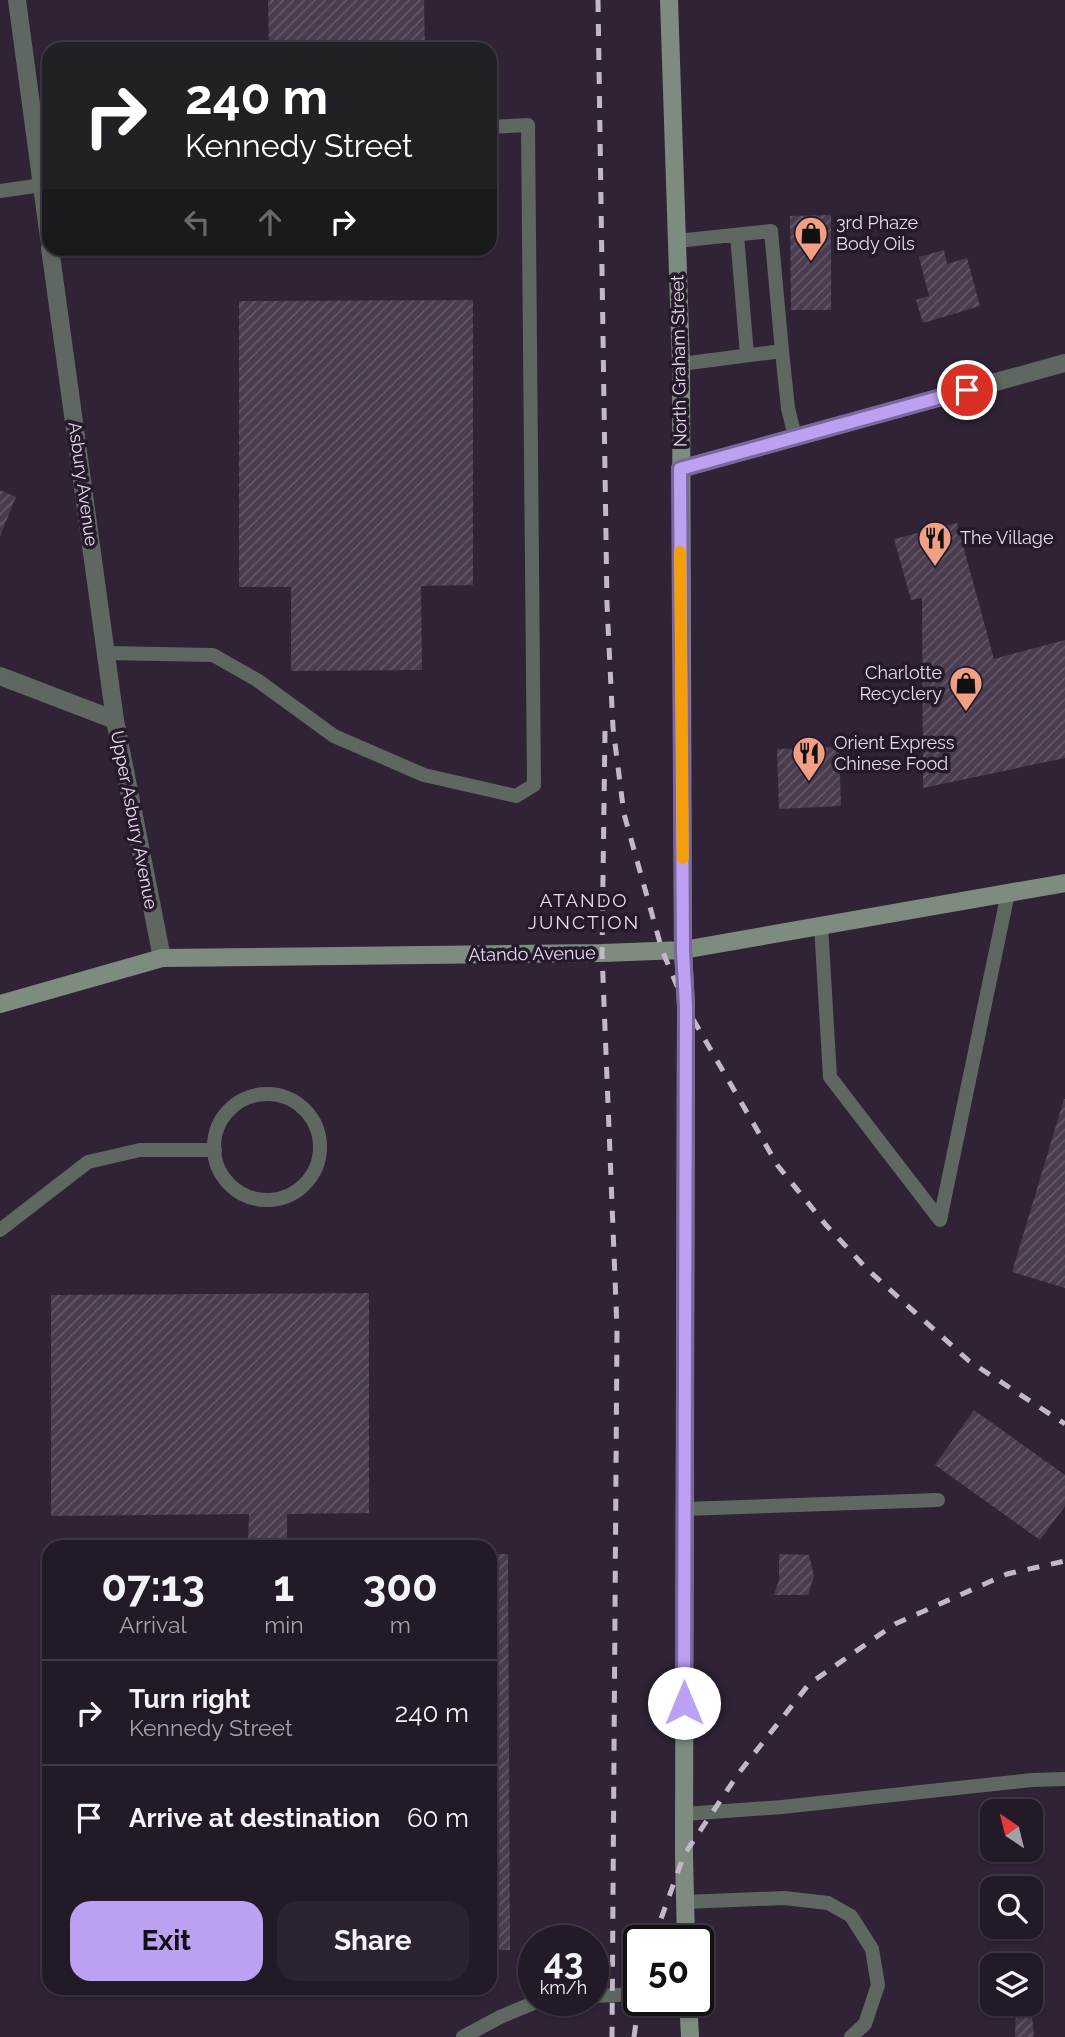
<!DOCTYPE html>
<style>
body{margin:0;font-family:Raleway,sans-serif;background:#2b2330;color:#f1f3f6;height:100vh;display:flex;flex-direction:column;font-size:26px;white-space:nowrap}
*{box-sizing:border-box;margin:0}
p{font-size:23px;color:#a3a1a8}
.icon{flex:none;width:38px;height:38px;fill:none;stroke:currentColor;stroke-width:2;stroke-linecap:round;stroke-linejoin:round}
.map{position:relative;flex:1;overflow:hidden}
.side{position:absolute;left:42px;top:1540px;width:455px;height:455px;display:flex;flex-direction:column;background:#231a28;border-radius:21px;box-shadow:0 2px 5px #0004,0 0 0 2px #403845}
.side>*{flex:none}
.top-card{position:absolute;left:42px;top:42px;width:455px;height:214px;border-radius:21px;box-shadow:0 2px 5px #0004,0 0 0 2px #403845;background:#202124;color:#fff;overflow:hidden}
.needle{width:46px;rotate:325deg}
.tools{position:absolute;left:980px;top:1799px;display:grid;gap:14px}
.tools a{display:grid;place-items:center;width:63px;height:63px;border-radius:14px;background:#231a28;box-shadow:0 2px 5px #0004,0 0 0 2px #403845;font-size:35px}
.speed{position:absolute;left:518px;top:1925px;display:flex;gap:14px;font-size:35px;font-weight:700;text-align:center}
.speed>*{display:grid;place-content:center;width:91px;height:91px;border-radius:50%;background:#231a28;box-shadow:0 2px 5px #0004,0 0 0 2px #403845;line-height:1}
.speed small{font-size:18px;font-weight:400}
.speed .limit{border:4px solid #111;border-radius:10px;background:#fff;color:#111}
.pin{position:absolute;display:grid;place-items:center;width:60px;height:60px;color:#fff;margin:-30px;border:4px solid #fff;border-radius:50%;box-shadow:0 2px 7px #0007}
.me{position:absolute;width:77px;margin:-38px;rotate:0deg;stroke-linejoin:round;filter:drop-shadow(0 0 5px #0008)}
.turn{display:flex;align-items:center;gap:24px;height:147px;padding:0 28px;font-size:32px}
.turn .icon{width:91px;height:91px;stroke-width:2.5}
.turn b{display:block;font-size:49px;line-height:60px}
.lanes{display:flex;align-items:center;height:66px;padding:0 28px;background:#0003;justify-content:center;gap:35px;direction:ltr}
.lanes .off{opacity:.35}
.eta{display:flex;justify-content:space-evenly;align-items:center;height:119px;text-align:center}
.eta b{font-size:42px;font-weight:700;line-height:49px}
.primary-button{display:flex;gap:14px;margin-top:auto;padding:14px 28px}
.primary-button a{flex:1;height:80px;border-radius:21px;background:#bca0f2;color:#111;font-size:28px;font-weight:700;line-height:80px;text-align:center}
.primary-button a+a{background:#2b2330;color:#f1f3f6}
ul{padding:0;list-style:none}
li{display:flex;align-items:center;gap:21px;height:105px;padding:0 28px;border-top:2px solid #403845}
li div{flex:1}
li b{display:block;font-size:26px}
li em{font-style:normal}
.map>svg:first-child{display:block}
.building{fill:url(#building-hatch)}
.lines{fill:none;stroke-linecap:round;stroke-linejoin:round}
.lane{stroke:#5f6860;stroke-width:14}
.street{stroke:#5f6860;stroke-width:18}
.secondary{stroke:#7e8c7f;stroke-width:18}
.rail{stroke:#c2b9c7;stroke-width:5;stroke-dasharray:12 12;stroke-linecap:butt}
.route-casing{stroke:#7a689d;stroke-width:18}
.route{stroke:#bca0f2;stroke-width:12}
.slow{stroke:#f59e0b;stroke-width:12}
.labels{text-anchor:middle;stroke-width:7;stroke-linejoin:round;paint-order:stroke}
.poi-label{font-size:18px;fill:#e4dce9;stroke:#25192b;text-anchor:start}
.street-label{font-size:18px;fill:#e4dce9;stroke:#25192b}
.neighbourhood-label{font-size:19px;letter-spacing:2px;fill:#e8d8f1;stroke:#25192b}
</style>
<div class="map">
<svg width="1065" height="2037" viewBox="0 0 1065 2037">
<defs>
<pattern id="building-hatch" width="6" height="6" patternUnits="userSpaceOnUse" patternTransform="scale(1.75)"><rect width="6" height="6" fill="#493c4f"/><path d="M-1 1l2-2M0 6l6-6M5 7l2-2" fill="none" stroke="#635868"/></pattern>
</defs>
<rect width="100%" height="100%" fill="#2f2335"/>
<!-- building -->
<path class="building" d="M268 0H424L425 49H269Z
M831 215V310H791L790 216Z
M944 250 947 264 967 258 980 306 923 323 916 300 929 296 919 257Z
M473 300V585L421 586 422 670 291 671V587H239V301Z
M0 490 16 497 0 536Z
M957 523 994 659 1065 640V758L923 788 922 598 911 600 894 539Z
M839 747 841 806 779 809 777 749Z
M1064 1099H1065V1288L1012 1272Z
M369 1293V1513L287 1514V1547H248L249 1514 51 1516V1295Z
M974 1410 1065 1475V1506L1040 1540 935 1465Z
M490 1554H508L510 1950H490Z
M779 1554 809 1555 814 1576 808 1595H774L779 1580Z
M1031 2006 1034 2037H1015L1016 2008Z"/>
<g class="lines">
<!-- lane -->
<path class="lane" d="M0 191 49 184
M737 235 747 355
M677 241 771 231 782 351 681 364
M782 351 788 408 795 437
M105 653 213 655 257 680 334 736 424 775 516 796 534 785 528 125 490 127
M821 925 830 1077 940 1220 1008 893
M214 1147a53 53 0 1 1 106 0a53 53 0 1 1-106 0Z
M0 1230 88 1162 140 1150H215
M685 1509 938 1500
M684 1814 782 1807 1032 1780 1065 1779
M685 1902 784 1898 828 1903 851 1916 872 1949 878 1985 865 2024 851 2037
M593 1996 639 1994
M463 2037 500 2017 541 2000"/>
<!-- street -->
<path class="street" d="M17 0 49 238
M50 248 115 720
M680 469 1065 363
M0 676 115 720 162 958"/>
<!-- secondary -->
<path class="secondary" d="M669 0 681 364 683 950 686 1007 684 1855 686 1941
M0 1004 162 958 602 953 683 950 1065 883
M688 2000 690 2037"/>
<!-- rail -->
<path class="rail" d="M598 0 607 605 613 728 624 814 662 950 686 1007 778 1166 826 1225 868 1270 969 1361 1065 1424
M605 731 602 953 617 1329 612 2037
M653 1941 684 1855 738 1774 809 1684 895 1624 1007 1574 1065 1561
M634 2037 639 2000"/>
</g>
<g class="lines">
<defs>
<path id="route" d="M684 1703 686 1007 683 950 680 469 967 390"/>
</defs>
<!-- route casing -->
<use href="#route" class="route-casing"/>
<!-- route -->
<use href="#route" class="route"/>
<!-- slow -->
<path class="slow" d="M680 552 683 858"/>
</g>
<!-- icons -->
<defs>
<symbol id="shop-pin" viewBox="-11 -11 22 30"><path d="M0 17L-7.5 6A9.5 9.5 0 1 1 7.5 6Z" fill="#f39f83" stroke="#25192b"/><path d="M-5-2.5h2.3a2.7 3.5 0 0 1 5.4 0H5L5.5 6h-11ZM-1.5-2.5h3a1.5 2.3 0 0 0-3 0Z" fill="#111"/></symbol>
<symbol id="restaurant-pin" viewBox="-11 -11 22 30"><path d="M0 17L-7.5 6A9.5 9.5 0 1 1 7.5 6Z" fill="#f39f83" stroke="#25192b"/><path d="M-5-6h1v4h1v-4h1v4h1v-4h1v5L-1.5 .5V6h-2V.5L-5-1ZM5-6V6H3V1.5H1.5Q1.5-4 5-6Z" fill="#111"/></symbol>
</defs>
<g fill-rule="evenodd">
<use href="#shop-pin" x="792" y="214" width="38" height="52"/>
<use href="#restaurant-pin" x="916" y="519" width="38" height="52"/>
<use href="#shop-pin" x="947" y="664" width="38" height="52"/>
<use href="#restaurant-pin" x="790" y="734" width="38" height="52"/>
</g>
<g class="labels">
<!-- poi labels -->
<g class="poi-label">
<text x="836" y="229">3rd Phaze<tspan x="836" dy="21">Body Oils</tspan></text>
<text x="960" y="544">The Village</text>
<text x="942" y="679" text-anchor="end">Charlotte<tspan x="942" dy="21">Recyclery</tspan></text>
<text x="834" y="749">Orient Express<tspan x="834" dy="21">Chinese Food</tspan></text>
</g>
<!-- street labels -->
<g class="street-label">
<text transform="translate(679 361) rotate(-91)" y="6">North Graham Street</text>
<text transform="translate(83 484) rotate(82)" y="6">Asbury Avenue</text>
<text transform="translate(134 820) rotate(79)" y="6">Upper Asbury Avenue</text>
<text transform="translate(532 954) rotate(-1)" y="6">Atando Avenue</text>
</g>
<!-- neighbourhood labels -->
<g class="neighbourhood-label">
<text x="584" y="907">ATANDO<tspan x="584" dy="22">JUNCTION</tspan></text>
</g>
</g>
</svg>
<div class="tools">
<a><svg class="needle" viewBox="-14 -14 28 28"><path d="M0-13l5 13h-10z" fill="#e53935"/><path d="M0 13l5-13h-10z" fill="#a3a1a8"/></svg></a>
<a><svg class="icon" aria-label="search" viewBox="0 0 24 24"><circle cx="10" cy="10" r="6"/><path d="M15 15l6 6"/></svg></a>
<a><svg class="icon" aria-label="layers" viewBox="0 0 24 24"><path d="M12 4l9 5-9 5-9-5zM3 14l9 5 9-5"/></svg></a>
</div>
<div class="speed"><div>43<small>km/h</small></div><div class="limit">50</div></div>
<div class="pin" style="left:967px;top:390px;background:#d93025"><svg class="icon" aria-label="arrive" viewBox="0 0 24 24"><path d="M6 21V4h12l-3 4 3 4H6"/></svg></div>
<svg class="me" style="left:684px;top:1703px" viewBox="-20 -20 40 40"><circle r="19" fill="#fff"/><path d="M0-13L10 11 0 6-10 11z" fill="#bca0f2"/></svg>
<div class="top-card">
<div class="turn"><svg class="icon" aria-label="right" viewBox="0 0 24 24"><path d="M7 20v-9h11M14 6l5 5-5 5"/></svg><div><b>240 m</b>Kennedy Street</div></div>
<div class="lanes"><svg class="icon off" aria-label="left" viewBox="0 0 24 24"><path d="M17 20v-9H6M10 6l-5 5 5 5"/></svg><svg class="icon off" aria-label="ahead" viewBox="0 0 24 24"><path d="M12 20V5M6 11l6-6 6 6"/></svg><svg class="icon" aria-label="right" viewBox="0 0 24 24"><path d="M7 20v-9h11M14 6l5 5-5 5"/></svg></div>
</div>
<section class="side">
<div class="eta">
<div><b>07:13</b><p>Arrival</p></div>
<div><b>1</b><p>min</p></div>
<div><b>300</b><p>m</p></div>
</div>
<ul>
<li><svg class="icon" aria-label="right" viewBox="0 0 24 24"><path d="M7 20v-9h11M14 6l5 5-5 5"/></svg><div><b>Turn right</b><p>Kennedy Street</p></div><em>240 m</em></li>
<li><svg class="icon" aria-label="arrive" viewBox="0 0 24 24"><path d="M6 21V4h12l-3 4 3 4H6"/></svg><div><b>Arrive at destination</b></div><em>60 m</em></li>
</ul>
<div class="primary-button"><a>Exit</a><a>Share</a></div>
</section>
</div>
